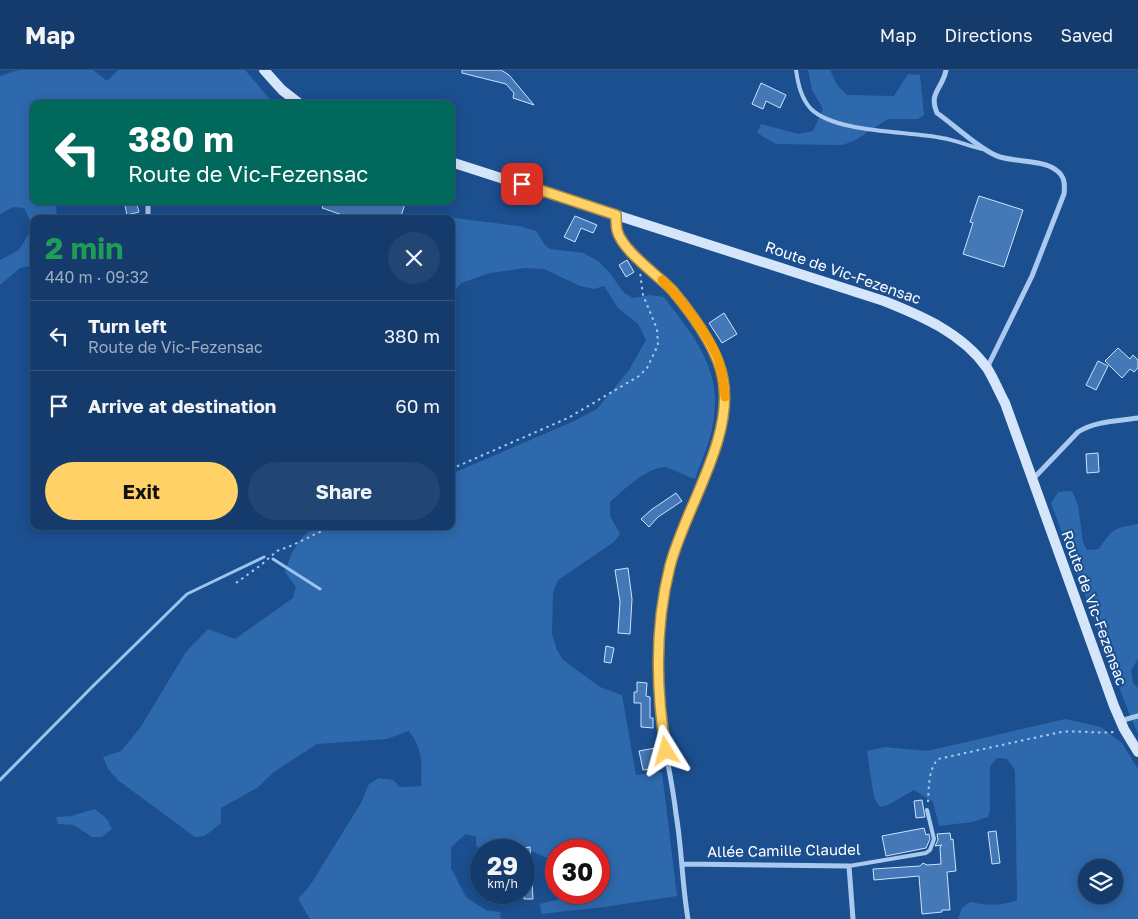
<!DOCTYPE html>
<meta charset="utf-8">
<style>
body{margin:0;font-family:"Golos Text",sans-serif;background:#214673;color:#f1f3f6;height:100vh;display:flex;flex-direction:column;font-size:19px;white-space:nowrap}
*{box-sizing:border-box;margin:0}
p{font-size:16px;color:#9dadc1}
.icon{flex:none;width:28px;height:28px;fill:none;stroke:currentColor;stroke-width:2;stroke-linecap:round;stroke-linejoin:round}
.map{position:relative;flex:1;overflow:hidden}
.side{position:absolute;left:30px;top:145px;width:425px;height:315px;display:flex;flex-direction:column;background:#143b6b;border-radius:10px;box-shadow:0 2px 12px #0003,0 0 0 1px #33557e}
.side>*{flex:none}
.guide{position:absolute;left:30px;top:30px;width:425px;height:105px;border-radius:10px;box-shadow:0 2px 12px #0003,0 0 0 1px #33557e;background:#00695c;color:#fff;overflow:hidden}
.tools{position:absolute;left:1078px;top:789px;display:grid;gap:10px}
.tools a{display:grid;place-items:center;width:45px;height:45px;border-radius:50%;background:#143b6b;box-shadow:0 2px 12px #0003,0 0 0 1px #33557e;font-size:25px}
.speed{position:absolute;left:470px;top:769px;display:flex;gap:10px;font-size:25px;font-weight:700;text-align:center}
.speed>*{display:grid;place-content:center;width:65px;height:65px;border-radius:50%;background:#143b6b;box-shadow:0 2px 12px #0003,0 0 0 1px #33557e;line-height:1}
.speed small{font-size:12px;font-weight:400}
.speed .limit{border:8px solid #d22;background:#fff;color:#111}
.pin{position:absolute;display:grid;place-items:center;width:42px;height:42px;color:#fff;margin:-21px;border-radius:10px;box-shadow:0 2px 8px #0006}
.me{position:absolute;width:55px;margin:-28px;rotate:352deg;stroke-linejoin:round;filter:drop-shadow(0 0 4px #0008)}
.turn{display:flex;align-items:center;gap:18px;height:105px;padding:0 15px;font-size:22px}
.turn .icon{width:65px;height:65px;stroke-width:2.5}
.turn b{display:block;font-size:35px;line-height:42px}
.round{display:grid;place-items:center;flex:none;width:52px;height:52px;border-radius:26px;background:#214673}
.summary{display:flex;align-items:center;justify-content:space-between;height:85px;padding:0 15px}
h1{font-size:30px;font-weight:700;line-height:38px;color:#1e9e55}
.button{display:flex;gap:10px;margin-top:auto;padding:10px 15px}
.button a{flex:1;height:58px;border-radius:30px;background:#ffd166;color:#111;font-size:20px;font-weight:700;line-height:58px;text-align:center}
.button a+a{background:#214673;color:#f1f3f6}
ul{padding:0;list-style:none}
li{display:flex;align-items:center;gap:15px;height:70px;padding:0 15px;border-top:1px solid #33557e}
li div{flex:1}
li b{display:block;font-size:19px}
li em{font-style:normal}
header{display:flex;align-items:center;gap:30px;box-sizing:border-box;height:70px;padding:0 25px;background:#143b6b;border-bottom:1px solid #33557e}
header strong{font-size:24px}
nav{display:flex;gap:28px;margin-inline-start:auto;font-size:18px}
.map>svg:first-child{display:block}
.green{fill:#2e69ad;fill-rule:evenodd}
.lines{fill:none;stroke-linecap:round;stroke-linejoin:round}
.stream{stroke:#9cc4f0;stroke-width:3}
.building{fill:#4478b7;stroke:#cfe3fa}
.path{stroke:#a9c9ee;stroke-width:2;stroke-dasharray:2.5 4;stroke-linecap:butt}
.lane{stroke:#a9c9ee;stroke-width:4}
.street{stroke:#a9c9ee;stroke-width:5}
.secondary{stroke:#d6e6fa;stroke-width:10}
.route-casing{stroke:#a68842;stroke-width:12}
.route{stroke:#ffd166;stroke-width:9}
.slow{stroke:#f59e0b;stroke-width:9}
.labels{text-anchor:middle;stroke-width:4;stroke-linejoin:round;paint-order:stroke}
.street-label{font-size:15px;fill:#fff;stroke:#1b4f8f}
</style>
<header>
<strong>Map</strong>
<nav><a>Map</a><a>Directions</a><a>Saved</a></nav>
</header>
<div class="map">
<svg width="1138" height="849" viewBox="0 0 1138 849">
<rect width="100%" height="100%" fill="#1b4f8f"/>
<!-- green -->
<path class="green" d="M19 0H93L107 11 118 0H245L274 34H34V131H56L57 149H34V195L20 198 0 215V190L19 180 33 157 24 138 13 137 0 144V6Z
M808 0H830L837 15 847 25 894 26 908 4 920 5 924 45 918 49H888L854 71 842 75 776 74 757 63 761 54 798 64 813 61 823 39 812 20Z
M439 146 519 156 536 161 545 175 550 179 584 183 599 192 609 202 624 223 633 228 650 225 664 227C692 264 721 297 714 347 712 368 702 389 695 409 689 407 669 398 666 397 646 397 624 420 610 432V446L620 464 614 472 558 510 553 522 552 564 557 580 563 590 600 617 622 625 636 705 662 702 677 826 604 837 541 844 540 834 564 828 574 823 599 822V780H588L587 777C576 778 567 780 556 780V788L545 787 529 780H482L476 776V767L466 764 451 777V798L466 827 486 840 500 842 501 849H310L298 829 309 817 361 733 369 714 379 708 393 710 400 717 421 716C422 694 423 679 409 661L387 669 317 674 274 702 257 718 221 738V753L205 766 195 767 119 711 108 699 103 687 121 681 140 658 186 582 208 559 235 569 293 528 296 517 285 502C292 482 297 467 318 456H451V404L572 352 597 339 629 300 646 270 638 254 618 238 604 216 594 219 580 216 544 199 525 198 490 203 461 213 451 225V149H433Z
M1072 421 1078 435 1083 472 1087 480 1099 479C1112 459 1114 458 1138 454V589L1131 600 1133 613 1138 618V664L1125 633 1051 433 1058 422Z
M1065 649 1101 657 1122 673 1138 699V849H958L962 838 970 832C988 836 1000 836 1017 830L1015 700 1007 689 997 688 990 696V740L988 747 972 752 939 756 933 732 914 720 888 735 880 737 874 728 867 681 885 677 927 681ZM1086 798H1114V825H1086Z
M95 739 107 749 112 759 102 767H92L74 755 58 754 56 747 71 746Z"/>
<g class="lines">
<!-- stream -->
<path class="stream" d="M273 489 320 519
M0 710 93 616 187 524 264 487"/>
</g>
<!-- building -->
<path class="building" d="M462 0H501L509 5 534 35 513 28 514 23 506 14 462 3Z
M761 13 786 25 780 38 766 31 763 39 752 34Z
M979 126 1023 140 1004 197 963 184 973 153 970 152Z
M124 131H136L139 142 127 145Z
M325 131H406L400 149H354L322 138Z
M575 146 597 155 593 163 581 158 575 172 564 167Z
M627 190 634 202 626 207 619 195Z
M724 243 737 264 722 273 709 253Z
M1118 278 1130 289 1133 285 1138 290V298L1134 302 1130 299 1122 308 1105 291Z
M1098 291 1108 296 1096 320 1086 315Z
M1098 383 1099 402 1087 403 1086 384Z
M676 423 682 431 658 447 649 457 641 449 651 440Z
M628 498 632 529 630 564 618 563 620 532 615 500Z
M606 576 614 578 611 593 604 592Z
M637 612 647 613 646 626 650 627V648H653V658L641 657V633H634V622H637Z
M655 678 659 698 643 700 639 681Z
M922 730 925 747 916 748 914 731Z
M924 758 926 765 929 764 930 769 926 778 886 786 882 766Z
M996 761 1000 793 992 794 988 762Z
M950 763 951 770 953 769 956 801 947 802 950 840H942V842L922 844 919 806 874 810 873 799 920 796 923 793 927 795 941 794 940 777 942 775 935 776 938 770 937 764Z
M530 777 533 829H524V778Z"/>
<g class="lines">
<!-- path -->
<path class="path" d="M451 399 568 348 639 306 647 298 658 275 657 259 643 225 640 202
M236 513 261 495 277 481 293 475 332 456
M928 732C929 718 928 700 938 689L1061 662C1079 660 1096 664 1114 662"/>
<!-- lane -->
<path class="lane" d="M796 0C798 14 801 28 811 39 836 63 907 61 942 68 955 70 969 76 982 79
M849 796 926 783 930 780 934 769 927 740"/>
<!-- street -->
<path class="street" d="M946 0C943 18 928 23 937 43 953 54 983 82 1000 87 1016 92 1044 90 1056 100 1065 106 1065 115 1064 124L1032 206 987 298
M148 131V149
M616 145C616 150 616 155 617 160 622 182 658 204 673 221 692 243 718 279 723 308 734 368 686 439 671 496 668 507 666 518 664 529 657 574 657 621 663 665 667 691 673 717 676 744 682 779 682 814 688 849
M1033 409 1078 362C1095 351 1118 351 1138 348
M1120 651 1138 646
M683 794 849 796 853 849"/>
<!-- secondary -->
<path class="secondary" d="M264 0 282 20 300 34
M451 92 884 231C922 246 962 263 987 298 994 309 999 322 1005 333L1114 636 1124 659 1138 682"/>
</g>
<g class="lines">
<defs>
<path id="route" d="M522 114 616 145C616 150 616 155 617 160 622 181 658 205 673 221 692 244 718 279 723 309 734 369 685 438 670 496 655 555 656 621 666 681"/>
</defs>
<!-- route casing -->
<use href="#route" class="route-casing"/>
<!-- route -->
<use href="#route" class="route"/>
<!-- slow -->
<path class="slow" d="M662 210C680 228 709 265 718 289 722 302 724 314 725 327"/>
</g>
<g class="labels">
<!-- street labels -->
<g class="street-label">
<text transform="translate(843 203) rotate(19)" y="5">Route de Vic-Fezensac</text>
<text transform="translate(1094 538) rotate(70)" y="5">Route de Vic-Fezensac</text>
<text transform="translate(784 781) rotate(-1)" y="5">Allée Camille Claudel</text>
</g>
</g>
</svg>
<div class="tools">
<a><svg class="icon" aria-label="layers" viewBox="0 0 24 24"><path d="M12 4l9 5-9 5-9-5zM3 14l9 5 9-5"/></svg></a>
</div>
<div class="speed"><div>29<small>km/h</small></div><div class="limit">30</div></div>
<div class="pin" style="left:522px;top:114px;background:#d93025"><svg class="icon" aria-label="arrive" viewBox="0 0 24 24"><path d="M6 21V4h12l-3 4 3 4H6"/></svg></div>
<svg class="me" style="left:666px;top:681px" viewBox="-20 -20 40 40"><path d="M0-17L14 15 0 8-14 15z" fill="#ffd166" stroke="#fff" stroke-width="4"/></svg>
<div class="guide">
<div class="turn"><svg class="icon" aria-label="left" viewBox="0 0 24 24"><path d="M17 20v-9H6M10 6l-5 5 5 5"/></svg><div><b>380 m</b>Route de Vic-Fezensac</div></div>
</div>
<section class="side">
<div class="summary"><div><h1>2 min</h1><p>440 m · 09:32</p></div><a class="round"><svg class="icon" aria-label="close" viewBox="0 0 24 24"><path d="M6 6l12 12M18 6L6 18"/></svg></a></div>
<ul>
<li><svg class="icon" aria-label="left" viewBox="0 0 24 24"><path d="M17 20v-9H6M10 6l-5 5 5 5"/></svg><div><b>Turn left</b><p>Route de Vic-Fezensac</p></div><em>380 m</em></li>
<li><svg class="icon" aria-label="arrive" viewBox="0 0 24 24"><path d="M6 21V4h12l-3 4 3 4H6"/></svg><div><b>Arrive at destination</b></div><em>60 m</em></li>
</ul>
<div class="button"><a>Exit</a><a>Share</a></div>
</section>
</div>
